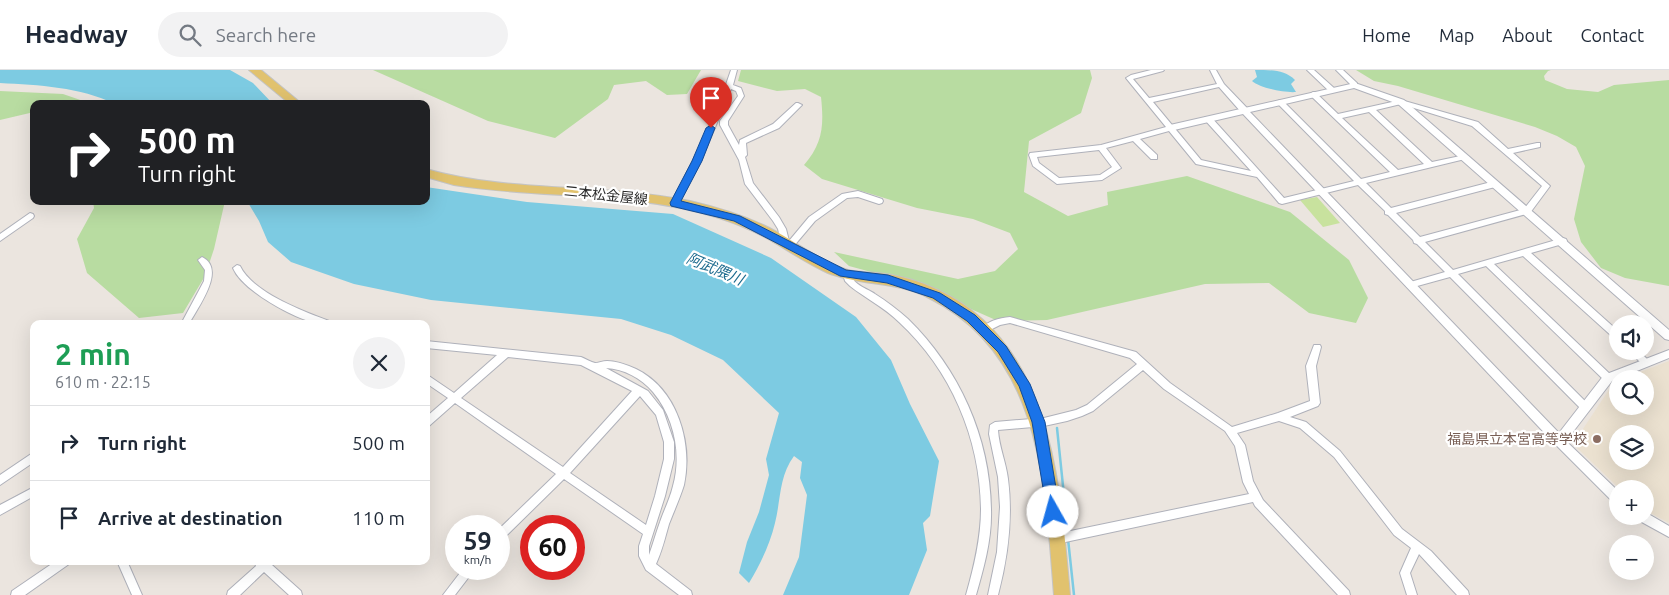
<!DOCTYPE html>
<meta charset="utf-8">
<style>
body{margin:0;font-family:Ubuntu,"Noto Sans JP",sans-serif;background:#f2f2f3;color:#1f2937;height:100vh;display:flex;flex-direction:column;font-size:19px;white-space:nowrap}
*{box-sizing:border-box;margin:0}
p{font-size:16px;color:#747a83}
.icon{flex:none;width:28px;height:28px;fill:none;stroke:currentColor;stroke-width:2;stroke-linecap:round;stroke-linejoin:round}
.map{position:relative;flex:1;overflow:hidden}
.details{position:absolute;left:30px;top:250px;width:400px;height:245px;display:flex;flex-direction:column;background:#fff;border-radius:10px;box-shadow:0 5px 20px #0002}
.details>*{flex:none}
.hud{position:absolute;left:30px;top:30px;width:400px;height:105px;border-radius:10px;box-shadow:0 5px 20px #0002;background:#202124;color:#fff;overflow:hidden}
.tools{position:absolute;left:1609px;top:245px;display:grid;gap:10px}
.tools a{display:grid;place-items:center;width:45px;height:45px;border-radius:50%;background:#fff;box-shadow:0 5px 20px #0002;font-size:25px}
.speed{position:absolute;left:445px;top:445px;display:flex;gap:10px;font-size:25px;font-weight:700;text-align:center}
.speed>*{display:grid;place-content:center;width:65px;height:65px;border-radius:50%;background:#fff;box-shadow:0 5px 20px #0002;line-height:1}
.speed small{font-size:12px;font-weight:400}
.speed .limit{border:8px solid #d22;background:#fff;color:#111}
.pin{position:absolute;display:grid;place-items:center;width:42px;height:42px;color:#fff;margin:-51px -21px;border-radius:50% 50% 50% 0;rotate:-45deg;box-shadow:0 0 5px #0007}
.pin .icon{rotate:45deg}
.me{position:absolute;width:55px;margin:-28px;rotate:353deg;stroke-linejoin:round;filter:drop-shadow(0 0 4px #0008)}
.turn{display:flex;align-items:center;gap:18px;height:105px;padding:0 25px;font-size:22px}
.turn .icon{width:65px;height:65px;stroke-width:2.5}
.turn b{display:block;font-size:35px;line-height:42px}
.round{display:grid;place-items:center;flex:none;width:52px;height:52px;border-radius:26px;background:#f2f2f3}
.head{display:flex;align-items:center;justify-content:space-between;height:85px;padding:0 25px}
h1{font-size:30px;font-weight:700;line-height:38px;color:#1e9e55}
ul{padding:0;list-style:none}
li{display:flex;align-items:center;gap:15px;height:75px;padding:0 25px;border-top:1px solid #e0e1e3}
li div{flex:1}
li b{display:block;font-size:19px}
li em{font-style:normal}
header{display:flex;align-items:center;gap:30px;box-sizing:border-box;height:70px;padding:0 25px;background:#fff;border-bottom:1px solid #e0e1e3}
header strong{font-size:24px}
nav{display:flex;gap:28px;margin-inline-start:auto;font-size:18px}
.search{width:350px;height:45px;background:#f2f2f3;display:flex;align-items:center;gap:12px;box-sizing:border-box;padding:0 18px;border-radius:28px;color:#747a83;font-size:19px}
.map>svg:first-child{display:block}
.education{fill:#ebe1d0;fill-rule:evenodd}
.green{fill:#b8dca1}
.pitch{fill:#c8e29e}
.water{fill:#7dcbe2}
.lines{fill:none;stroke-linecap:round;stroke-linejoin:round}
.stream{stroke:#7dcbe2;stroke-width:2.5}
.minor-casing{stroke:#afb1ba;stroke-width:2}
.tertiary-casing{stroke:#afb1ba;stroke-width:2}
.primary-casing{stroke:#c4c4c4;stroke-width:2}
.minor{fill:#fff;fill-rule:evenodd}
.tertiary{fill:#fff;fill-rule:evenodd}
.primary{fill:#e1c26e;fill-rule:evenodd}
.route{fill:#1a73e8;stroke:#114b97}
.education-dot{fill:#8d6e63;stroke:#fff;stroke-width:2}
.labels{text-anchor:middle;stroke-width:4.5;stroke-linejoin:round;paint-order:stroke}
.street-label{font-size:14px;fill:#2b2b2b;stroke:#fff}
.education-label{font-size:14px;fill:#785e54;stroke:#fff;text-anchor:end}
.water-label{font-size:15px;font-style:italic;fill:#1c6b8e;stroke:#fff}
</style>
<header>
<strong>Headway</strong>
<div class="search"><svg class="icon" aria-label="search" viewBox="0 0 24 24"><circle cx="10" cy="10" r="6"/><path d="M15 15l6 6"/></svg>Search here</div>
<nav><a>Home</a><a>Map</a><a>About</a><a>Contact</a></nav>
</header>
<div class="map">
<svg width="1669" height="525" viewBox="0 0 1669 525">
<rect width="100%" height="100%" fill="#ebe5df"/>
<!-- education -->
<path class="education" d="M1669 291V453L1645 440V419H1620L1573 374 1614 312 1617 311 1618 336H1645V309H1622ZM1618 364H1645V391H1618Z"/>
<!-- green -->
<path class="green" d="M373 0H701L687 24 667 25 646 11 614 15 608 29 555 68 488 51Z
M741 0H1090L1092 8 1081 43 1029 71 1024 122 1068 146 1108 135 1107 122 1187 106 1290 142 1349 190 1368 228 1356 253 1309 243 1269 213 1205 214 1047 250 998 251 912 213 849 196 834 182 958 209 995 201 1018 179 1010 163 973 149 917 138 822 109 804 95C823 73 824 55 821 27L805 19 777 21 738 11Z
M1356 0H1551L1548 1 1544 6 1545 10 1567 19 1598 22 1614 15 1669 10V216L1625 208 1601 198 1581 172 1574 149 1585 96 1576 77 1557 66 1535 57 1398 16 1374 11Z
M0 21 63 24 92 34H34V42L0 50Z
M93 131H225L214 179 205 206 183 243 139 248 87 203 77 169 94 138Z"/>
<!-- pitch -->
<path class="pitch" d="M1317 127 1340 153 1323 157 1300 130Z"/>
<!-- water -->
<path class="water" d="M0 0H230L253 13 273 34H115C80 17 39 15 0 13Z
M1255 0C1271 0 1285 0 1295 10L1291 14 1296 22C1285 23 1260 18 1252 11L1257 7Z
M426 117 527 132 673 144 771 188 856 247 891 290 910 334 939 391 930 446 923 453 927 480 909 525H783L799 487 807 425 800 408 802 392 794 386C779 406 781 429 775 453 770 474 760 495 749 513L739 503 747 472 759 442 769 405 766 389 779 343 723 290 671 265 621 249 431 230 354 214 291 192 268 172 259 151 247 131H426Z"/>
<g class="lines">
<!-- stream -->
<path class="stream" d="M1057 358 1068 464
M1068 469 1074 525"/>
<defs>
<path id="minor" d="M731 0H737L733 15 741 18 744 26 728 51V55L739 75 740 70 773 54 796 33H798L802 35 779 58 746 73 747 85 745 87 753 113 779 147 786 159 789 171 809 147 842 124 858 121 882 129 883 131 882 133 879 134 858 127 847 128 815 151 793 177 790 178 782 175 778 159 773 151 745 114 739 90 720 55V51L738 26 736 21 731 19 701 91 678 135H672L671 133C694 90 716 46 731 0Z
M1151 0H1164L1163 1 1133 9 1149 28 1217 14 1210 0H1216L1224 14 1247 38V42H1241L1219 17 1153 32 1201 90 1251 101 1204 49 1205 47H1211L1284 128 1354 111 1278 34 1276 32 1280 30H1282L1361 109 1390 102 1311 26 1310 24 1313 22H1315L1338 44 1401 30 1478 52 1508 79 1537 73H1540V77L1513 83 1550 116 1530 143 1425 172 1453 200 1563 168 1566 169 1567 171 1566 173 1531 183 1618 261V270L1615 269 1523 186 1494 194 1611 305 1613 308 1611 311H1605L1486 196 1458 204 1588 334 1590 337 1588 340 1585 341 1582 340 1450 207 1410 218 1407 217 1406 215 1407 213 1445 202 1417 174 1414 173 1413 170 1388 145 1385 144V141L1358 115 1282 134 1279 133 1257 107 1196 94 1169 61 1140 69 1157 85V89H1151L1133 71 1106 78 1121 98 1102 110 1057 114 1033 96 1029 85 1030 83 1101 75 1166 57 1126 8 1131 5ZM1401 34 1472 56 1542 116 1524 139 1420 167 1396 143 1495 117 1499 114 1495 111 1391 138 1366 113 1465 89 1469 87 1465 85 1432 92 1376 40ZM1369 42 1424 94 1398 100 1342 48ZM1099 80 1112 97 1100 105 1059 108 1039 93 1037 87Z
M1307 0H1314L1334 18V22H1330Z
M1336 0H1343L1357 13V17H1353Z
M30 143 33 144 34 146 33 148 0 171V164Z
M202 187C227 199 198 237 189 254H181L204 211 205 200 198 190Z
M237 195 240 196C253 223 305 242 332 252L333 254C328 254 322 254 317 253 294 249 242 220 233 198Z
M847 201 850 202C851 204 851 207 853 209 857 216 868 219 875 224 886 231 898 240 908 249 959 299 990 367 991 439 992 469 984 497 976 525H966C974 497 981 468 981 439 980 368 951 300 899 252 884 237 865 228 850 216L845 211 843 204Z
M1010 247 1136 282 1170 313 1232 357 1278 343 1310 331 1306 296 1314 275H1320L1321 277 1316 296 1320 333 1318 336 1290 347 1306 352 1340 381 1402 459 1431 481 1468 521 1469 525H1457L1419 484 1410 503 1417 525H1407L1400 503 1411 478 1394 465 1334 387 1300 358 1279 351 1237 363 1245 375 1253 411 1263 430 1349 521 1350 525H1338L1255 436 1253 432 1056 474 1052 472 1051 469 1052 466 1056 464 1249 424 1243 412 1235 376 1225 361 1164 319 1143 300 1093 341 1082 346 1067 351 1044 356 998 360C999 377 1006 392 1008 409 1013 448 1008 487 998 525H988L997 482 1000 437 998 407 989 364 990 355 995 352 1044 348 1076 340 1087 335 1137 294 1130 288 1010 253 1000 255 984 263 981 262 980 260C987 251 999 248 1010 247Z
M426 271 581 287C586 289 591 292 595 293 598 293 603 291 607 291 617 291 627 295 636 299 677 319 693 372 684 415 680 428 674 441 669 454 665 468 662 481 656 494L691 521 692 525H679L646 500 639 486V476L643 464 564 409 503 469 499 471V459L556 404 455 333 429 356 426 357V347L448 328 426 313V304L454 323 497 285 426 278ZM508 287 581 295 632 321 563 397 461 328ZM606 298C624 299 641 308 653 322 674 347 682 384 673 416 670 429 664 440 660 452 656 463 653 474 649 485V476L665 426 674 389V372L663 340 648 321ZM640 326 656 345 664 372V389L655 426 646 455 570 403Z
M1629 281H1639L1650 292 1649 295H1643Z
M34 382V392L0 415V405Z
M34 417V426L0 445V435Z
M56 491H70L69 494 25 525H11L12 521Z
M117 491H127L142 525H132Z
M254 491H274L272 495 301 521 302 525H289L264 502 240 525H227L228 521 256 496Z
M463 499H475L455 525H443Z"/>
<path id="tertiary" d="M1355 13 1404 30 1669 260V270L1665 269 1398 34 1354 18 1250 42 1559 363 1604 305 1669 280V288L1612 311 1566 371 1618 421V434L1614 433 1555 374 1243 44 1170 61 1166 58 1170 55Z
M1645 442 1669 456V467L1638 450 1636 446H1645Z"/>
<path id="primary" d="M249 0H261L302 34H290Z
M426 99C510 123 603 113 690 131 720 138 750 147 777 162 800 175 822 192 848 200 857 202 868 202 878 203 899 205 919 211 938 220 1053 274 1060 415 1070 525H1054C1045 415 1042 284 929 228 897 211 861 216 828 203 808 194 789 181 770 170 753 160 735 153 716 147 631 121 541 129 454 115L426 107Z"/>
</defs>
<!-- minor casing -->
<use href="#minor" class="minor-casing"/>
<!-- tertiary casing -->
<use href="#tertiary" class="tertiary-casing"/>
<!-- primary casing -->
<use href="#primary" class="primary-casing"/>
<!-- minor -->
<use href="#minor" class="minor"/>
<!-- tertiary -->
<use href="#tertiary" class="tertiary"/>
<!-- primary -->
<use href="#primary" class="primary"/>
</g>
<!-- route -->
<path class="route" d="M711 55 715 58 702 91 681 131 740 146 846 200 888 205 940 223 975 245 1006 276 1030 314 1045 352 1060 442 1058 447 1053 448 1049 447 1047 442 1032 352 1019 316 998 282 967 251 933 228 887 213 840 206 734 151 671 136 670 133 692 91 706 58Z"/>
<!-- markers -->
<circle class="education-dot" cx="1597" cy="369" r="5"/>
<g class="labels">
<!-- street labels -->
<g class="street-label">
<text transform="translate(606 125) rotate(6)" y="5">二本松金屋線</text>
</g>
<!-- education labels -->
<g class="education-label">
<text x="1587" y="374">福島県立本宮高等学校</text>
</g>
<!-- water labels -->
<g class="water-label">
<text transform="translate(715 199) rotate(23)" y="5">阿武隈川</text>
</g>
</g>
</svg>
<div class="tools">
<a><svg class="icon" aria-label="sound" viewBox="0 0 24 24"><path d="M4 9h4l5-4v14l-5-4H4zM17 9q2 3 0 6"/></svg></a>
<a><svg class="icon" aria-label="search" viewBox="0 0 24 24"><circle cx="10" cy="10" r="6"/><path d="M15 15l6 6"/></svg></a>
<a><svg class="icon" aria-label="layers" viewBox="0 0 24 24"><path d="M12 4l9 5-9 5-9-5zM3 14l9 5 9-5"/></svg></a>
<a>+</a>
<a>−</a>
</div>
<div class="speed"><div>59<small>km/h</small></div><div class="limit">60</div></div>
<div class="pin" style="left:711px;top:58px;background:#d93025"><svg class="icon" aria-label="arrive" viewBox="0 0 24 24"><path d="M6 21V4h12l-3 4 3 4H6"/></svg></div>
<svg class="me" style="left:1053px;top:442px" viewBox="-20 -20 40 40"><circle r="19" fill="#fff"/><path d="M0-13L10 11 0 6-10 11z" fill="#1a73e8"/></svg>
<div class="hud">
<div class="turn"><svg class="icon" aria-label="right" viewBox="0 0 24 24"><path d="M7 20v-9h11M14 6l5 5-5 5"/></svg><div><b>500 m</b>Turn right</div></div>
</div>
<section class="details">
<div class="head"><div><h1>2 min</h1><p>610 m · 22:15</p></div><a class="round"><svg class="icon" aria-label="close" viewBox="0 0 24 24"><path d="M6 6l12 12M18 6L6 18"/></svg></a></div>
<ul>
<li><svg class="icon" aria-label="right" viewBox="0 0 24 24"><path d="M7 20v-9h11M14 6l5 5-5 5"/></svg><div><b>Turn right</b></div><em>500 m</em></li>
<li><svg class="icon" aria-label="arrive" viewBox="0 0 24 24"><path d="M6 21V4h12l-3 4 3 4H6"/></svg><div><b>Arrive at destination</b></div><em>110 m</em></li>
</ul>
</section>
</div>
